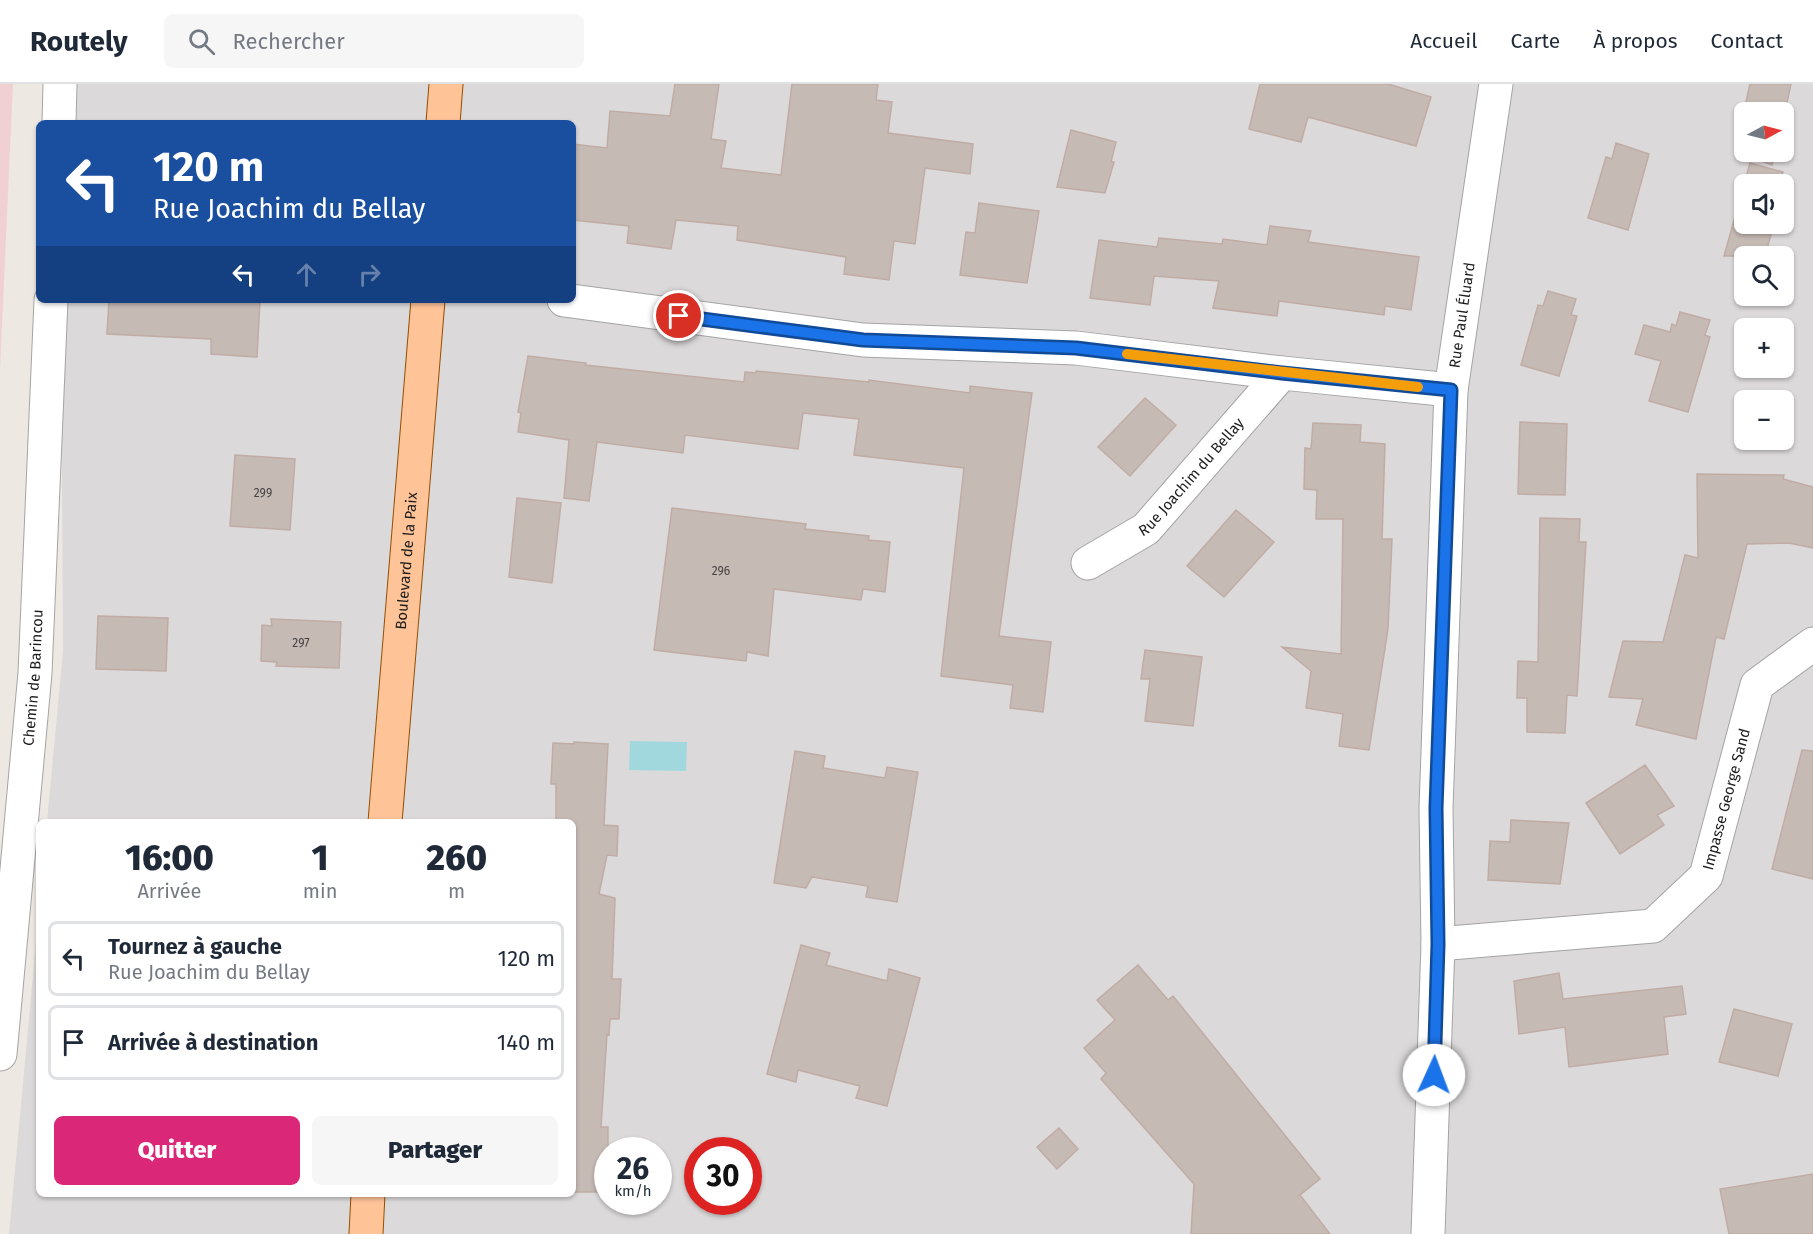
<!DOCTYPE html>
<html lang="fr">
<meta charset="utf-8">
<style>
body{margin:0;font-family:"Fira Sans",sans-serif;background:#f6f6f7;color:#1f2937;height:100vh;display:flex;flex-direction:column;font-size:22px;white-space:nowrap}
*{box-sizing:border-box;margin:0}
p{font-size:20px;color:#747a83}
.icon{flex:none;width:33px;height:33px;fill:none;stroke:currentColor;stroke-width:2;stroke-linecap:round;stroke-linejoin:round}
.map{position:relative;flex:1;overflow:hidden}
.sheet{position:absolute;left:36px;top:735px;width:540px;height:378px;display:flex;flex-direction:column;background:#fff;border-radius:9px;box-shadow:0 2px 4px #0004}
.sheet>*{flex:none}
.guide{position:absolute;left:36px;top:36px;width:540px;height:183px;border-radius:9px;box-shadow:0 2px 4px #0004;background:#1a4fa0;color:#fff;overflow:hidden}
.needle{width:39px;rotate:83deg}
.fabs{position:absolute;left:1734px;top:18px;display:grid;gap:12px}
.fabs a{display:grid;place-items:center;width:60px;height:60px;border-radius:9px;background:#fff;box-shadow:0 2px 4px #0004;font-size:30px}
.speed{position:absolute;left:594px;top:1053px;display:flex;gap:12px;font-size:30px;font-weight:700;text-align:center}
.speed>*{display:grid;place-content:center;width:78px;height:78px;border-radius:50%;background:#fff;box-shadow:0 2px 4px #0004;line-height:1}
.speed small{font-size:15px;font-weight:400}
.speed .limit{border:9px solid #d22;background:#fff;color:#111}
.pin{position:absolute;display:grid;place-items:center;width:51px;height:51px;color:#fff;margin:-26px;border:3px solid #fff;border-radius:50%;box-shadow:0 2px 6px #0007}
.me{position:absolute;width:66px;margin:-33px;rotate:2deg;stroke-linejoin:round;filter:drop-shadow(0 0 4px #0008)}
.turn{display:flex;align-items:center;gap:21px;height:126px;padding:0 18px;font-size:27px}
.turn .icon{width:78px;height:78px;stroke-width:2.5}
.turn b{display:block;font-size:42px;line-height:51px}
.lanes{display:flex;align-items:center;height:57px;padding:0 18px;background:#0003;justify-content:center;gap:30px;direction:ltr}
.lanes .off{opacity:.35}
.eta{display:flex;justify-content:space-evenly;align-items:center;height:102px;text-align:center}
.eta b{font-size:36px;font-weight:800;line-height:42px}
.cta{display:flex;gap:12px;margin-top:auto;padding:12px 18px}
.cta a{flex:1;height:69px;border-radius:9px;background:#db2777;color:#fff;font-size:24px;font-weight:800;line-height:69px;text-align:center}
.cta a+a{background:#f6f6f7;color:#1f2937}
ul{padding:0;list-style:none}
li{display:flex;align-items:center;gap:18px;height:75px;margin:0 12px 9px;padding:0 6px;border:3px solid #e0e1e3;border-radius:9px}
li div{flex:1}
li b{display:block;font-size:22px}
li em{font-style:normal}
header{display:flex;align-items:center;gap:36px;box-sizing:border-box;height:84px;padding:0 30px;background:#fff;border-bottom:2px solid #e0e1e3}
header strong{font-size:28px}
nav{display:flex;gap:33px;margin-inline-start:auto;font-size:21px}
.search{width:420px;height:54px;background:#f6f6f7;display:flex;align-items:center;gap:15px;box-sizing:border-box;padding:0 21px;border-radius:9px;color:#747a83;font-size:22px}
.map>svg:first-child{display:block}
.residential{fill:#dbd9da;fill-rule:evenodd}
.commercial{fill:#f0d0d3}
.water{fill:#a1d8dd}
.building{fill:#c6bab5;stroke:#c0aca4;stroke-width:1.5}
.lines{fill:none;stroke-linecap:round;stroke-linejoin:round}
.minor-casing{stroke:#a4a4a4;stroke-width:35}
.major-casing{stroke:#954e00;stroke-width:35}
.minor{stroke:#fff;stroke-width:33}
.major{stroke:#fec397;stroke-width:33}
.route-casing{stroke:#114b97;stroke-width:15}
.route{stroke:#1a73e8;stroke-width:10}
.slow{stroke:#f59e0b;stroke-width:10}
.labels{text-anchor:middle;stroke-width:4.5;stroke-linejoin:round;paint-order:stroke}
.number-label{font-size:12px;fill:#474443}
.street-label{font-size:15px;fill:#1d1d1d;stroke:#fff}
</style>
<header>
<strong>Routely</strong>
<div class="search"><svg class="icon" aria-label="search" viewBox="0 0 24 24"><circle cx="10" cy="10" r="6"/><path d="M15 15l6 6"/></svg>Rechercher</div>
<nav><a>Accueil</a><a>Carte</a><a>À propos</a><a>Contact</a></nav>
</header>
<div class="map">
<svg width="1813" height="1150" viewBox="0 0 1813 1150">
<rect width="100%" height="100%" fill="#eee8e2"/>
<!-- residential -->
<path class="residential" d="M60 0H1813V1150H9L39 827V1110H573V738H47L63 567 61 216H573V39H60ZM1744 28H1784V68H1744ZM1744 100H1784V140H1744ZM1744 172H1784V212H1744ZM1744 244H1784V284H1744ZM1744 316H1784V356H1744ZM608 1066H658V1118H608ZM698 1066H748V1118H698Z"/>
<!-- commercial -->
<path class="commercial" d="M0 0H13L0 286Z"/>
<!-- water -->
<path class="water" d="M630 657 687 658 686 687 629 686Z"/>
<!-- building -->
<path class="building" d="M675 0H719L711 55 726 57 721 84 781 91 792 0H878L876 16 892 18 888 49 973 60 970 90 925 84 915 160 894 157 889 196 844 190 846 173 737 156 738 142 676 136 671 165 627 159 629 142 573 136V60L607 64 610 27 670 32Z
M1260 0H1388L1431 13 1416 62 1308 33 1301 58 1249 45Z
M1750 0H1791L1784 32V28H1744V68H1775L1772 81 1735 67Z
M1071 46 1116 58 1111 78H1114L1105 109 1057 103Z
M1616 59 1649 70 1628 146 1588 134 1606 73 1612 75Z
M1750 79 1783 88 1779 100H1744V140H1774L1765 172H1724Z
M979 119 1039 127 1027 199 960 191 966 148 975 149Z
M1270 142 1311 147 1308 158 1419 173 1411 226 1385 222 1384 231 1279 217 1277 232 1213 224 1219 197 1154 192 1150 221 1090 214 1099 156 1157 163 1159 154 1222 160 1223 155 1267 161Z
M1548 207 1576 215 1571 231 1577 232 1559 292 1521 281 1538 221 1543 222Z
M109 216H260L257 273 211 270V255L107 250Z
M1680 228 1710 236 1705 251 1710 253 1688 328 1649 317 1661 277 1635 270 1644 241 1670 248 1672 240 1676 242Z
M528 272 586 279 585 281 744 298 745 288 756 289V287L869 298V296L970 309V302L1032 309 999 552 1051 558 1043 628 1010 624 1013 601 941 592 964 384 854 371 859 335 803 329 798 365 685 351 683 369 597 358 589 417 564 414 569 356 518 348 521 329 518 328Z
M1145 314 1176 341 1130 392 1098 363Z
M1520 338 1567 340 1565 411 1518 410Z
M1313 339 1361 341 1360 358 1385 360 1382 455H1392L1388 545 1369 666 1339 662 1343 630 1306 624 1311 587 1282 563 1341 570 1343 435H1316L1317 406 1304 405 1305 364 1311 365Z
M235 371 295 375 290 446 230 442Z
M1697 390 1784 391 1783 395 1813 403V464L1789 459 1747 460 1724 555 1716 553 1696 655 1636 641 1643 615 1609 613 1623 557 1663 558 1685 471 1698 474Z
M517 414 561 419 552 499 509 493Z
M672 424 806 440 805 445 869 452 868 456 890 458 885 508 863 505 861 516 774 505 768 572 747 568 746 577 654 566Z
M1236 426 1274 458 1224 513 1187 482Z
M1540 434 1580 435 1579 458H1586L1577 612 1567 611 1565 649 1527 648V614H1517L1518 577 1538 578Z
M98 532 168 534 166 587 96 585Z
M271 535 341 538 339 584 276 582 277 578 261 577 262 541 272 542Z
M1145 566 1202 573 1193 642 1145 637 1150 595H1141Z
M574 658 608 660 604 741 618 742 617 772 607 771 599 810 615 814 612 895H621L619 935H610L609 951 607 950 601 1043H608V1082L598 1083 597 1108H573V738H556V700H551L553 659 574 660Z
M1802 666 1813 667V795L1772 785Z
M795 667 825 672 823 684 885 694 887 683 918 688 897 818 866 813 868 802 812 793 806 804 774 799Z
M1645 681 1674 722 1657 731 1664 741 1620 770 1586 719Z
M1511 736 1569 739 1560 800 1488 796 1490 757 1510 758Z
M801 861 830 869 826 881 887 897 889 885 920 894 887 1022 856 1014 860 1002 798 986 796 998 767 990Z
M1138 881 1168 916 1173 912 1320 1095 1300 1111 1330 1150H1191L1194 1100 1101 995 1106 989 1084 964 1115 936 1097 916Z
M1559 889 1563 915 1682 902 1686 930 1664 933 1668 970 1569 983 1565 943 1519 950 1514 897Z
M1734 925 1792 940 1778 992 1719 978Z
M1059 1044 1078 1065 1057 1085 1037 1063Z
M1813 1090V1150H1729L1720 1105Z"/>
<g class="lines">
<defs>
<g id="minor">
<path d="M59 39 60 0"/>
<path d="M564 216 863 256 1076 264 1282 289 1451 306"/>
<path id="s1" d="M1088 479 1146 445 1282 289"/>
<path id="s2" d="M1438 860 1653 842 1706 792 1757 601 1813 560"/>
<path id="s3" d="M0 970 35 589 51 216"/>
<path id="s4" d="M1428 1150 1438 860 1436 724 1451 306 1496 0"/>
</g>
<g id="major">
<path d="M443 39 446 0"/>
<path id="s5" d="M385 738 428 216"/>
<path d="M366 1150 368 1110"/>
</g>
</defs>
<!-- minor casing -->
<use href="#minor" class="minor-casing"/>
<!-- major casing -->
<use href="#major" class="major-casing"/>
<!-- minor -->
<use href="#minor" class="minor"/>
<!-- major -->
<use href="#major" class="major"/>
</g>
<g class="lines">
<defs>
<path id="route" d="M679 232 863 256 1076 264 1282 289 1451 306 1436 724 1438 860 1434 991"/>
</defs>
<!-- route casing -->
<use href="#route" class="route-casing"/>
<!-- route -->
<use href="#route" class="route"/>
<!-- slow -->
<path class="slow" d="M1127 270 1418 303"/>
</g>
<g class="labels">
<!-- number labels -->
<g class="number-label">
<text x="263" y="413">299</text>
<text x="721" y="491">296</text>
<text x="301" y="563">297</text>
</g>
<!-- street labels -->
<g class="street-label">
<text dy="5" stroke="none"><textPath href="#s4" startOffset="920">Rue Paul Éluard</textPath></text>
<text dy="5" stroke="none"><textPath href="#s1" startOffset="136">Rue Joachim du Bellay</textPath></text>
<text dy="5" stroke="none"><textPath href="#s5" startOffset="262">Boulevard de la Paix</textPath></text>
<text dy="5" stroke="none"><textPath href="#s3" startOffset="378">Chemin de Barincou</textPath></text>
<text dy="5" stroke="none"><textPath href="#s2" startOffset="368">Impasse George Sand</textPath></text>
</g>
</g>
</svg>
<div class="fabs">
<a><svg class="needle" viewBox="-14 -14 28 28"><path d="M0-13l5 13h-10z" fill="#e53935"/><path d="M0 13l5-13h-10z" fill="#747a83"/></svg></a>
<a><svg class="icon" aria-label="sound" viewBox="0 0 24 24"><path d="M4 9h4l5-4v14l-5-4H4zM17 9q2 3 0 6"/></svg></a>
<a><svg class="icon" aria-label="search" viewBox="0 0 24 24"><circle cx="10" cy="10" r="6"/><path d="M15 15l6 6"/></svg></a>
<a>+</a>
<a>−</a>
</div>
<div class="speed"><div>26<small>km/h</small></div><div class="limit">30</div></div>
<div class="pin" style="left:679px;top:232px;background:#d93025"><svg class="icon" aria-label="arrive" viewBox="0 0 24 24"><path d="M6 21V4h12l-3 4 3 4H6"/></svg></div>
<svg class="me" style="left:1434px;top:991px" viewBox="-20 -20 40 40"><circle r="19" fill="#fff"/><path d="M0-13L10 11 0 6-10 11z" fill="#1a73e8"/></svg>
<div class="guide">
<div class="turn"><svg class="icon" aria-label="left" viewBox="0 0 24 24"><path d="M17 20v-9H6M10 6l-5 5 5 5"/></svg><div><b>120 m</b>Rue Joachim du Bellay</div></div>
<div class="lanes"><svg class="icon" aria-label="left" viewBox="0 0 24 24"><path d="M17 20v-9H6M10 6l-5 5 5 5"/></svg><svg class="icon off" aria-label="ahead" viewBox="0 0 24 24"><path d="M12 20V5M6 11l6-6 6 6"/></svg><svg class="icon off" aria-label="right" viewBox="0 0 24 24"><path d="M7 20v-9h11M14 6l5 5-5 5"/></svg></div>
</div>
<section class="sheet">
<div class="eta">
<div><b>16:00</b><p>Arrivée</p></div>
<div><b>1</b><p>min</p></div>
<div><b>260</b><p>m</p></div>
</div>
<ul>
<li><svg class="icon" aria-label="left" viewBox="0 0 24 24"><path d="M17 20v-9H6M10 6l-5 5 5 5"/></svg><div><b>Tournez à gauche</b><p>Rue Joachim du Bellay</p></div><em>120 m</em></li>
<li><svg class="icon" aria-label="arrive" viewBox="0 0 24 24"><path d="M6 21V4h12l-3 4 3 4H6"/></svg><div><b>Arrivée à destination</b></div><em>140 m</em></li>
</ul>
<div class="cta"><a>Quitter</a><a>Partager</a></div>
</section>
</div>
